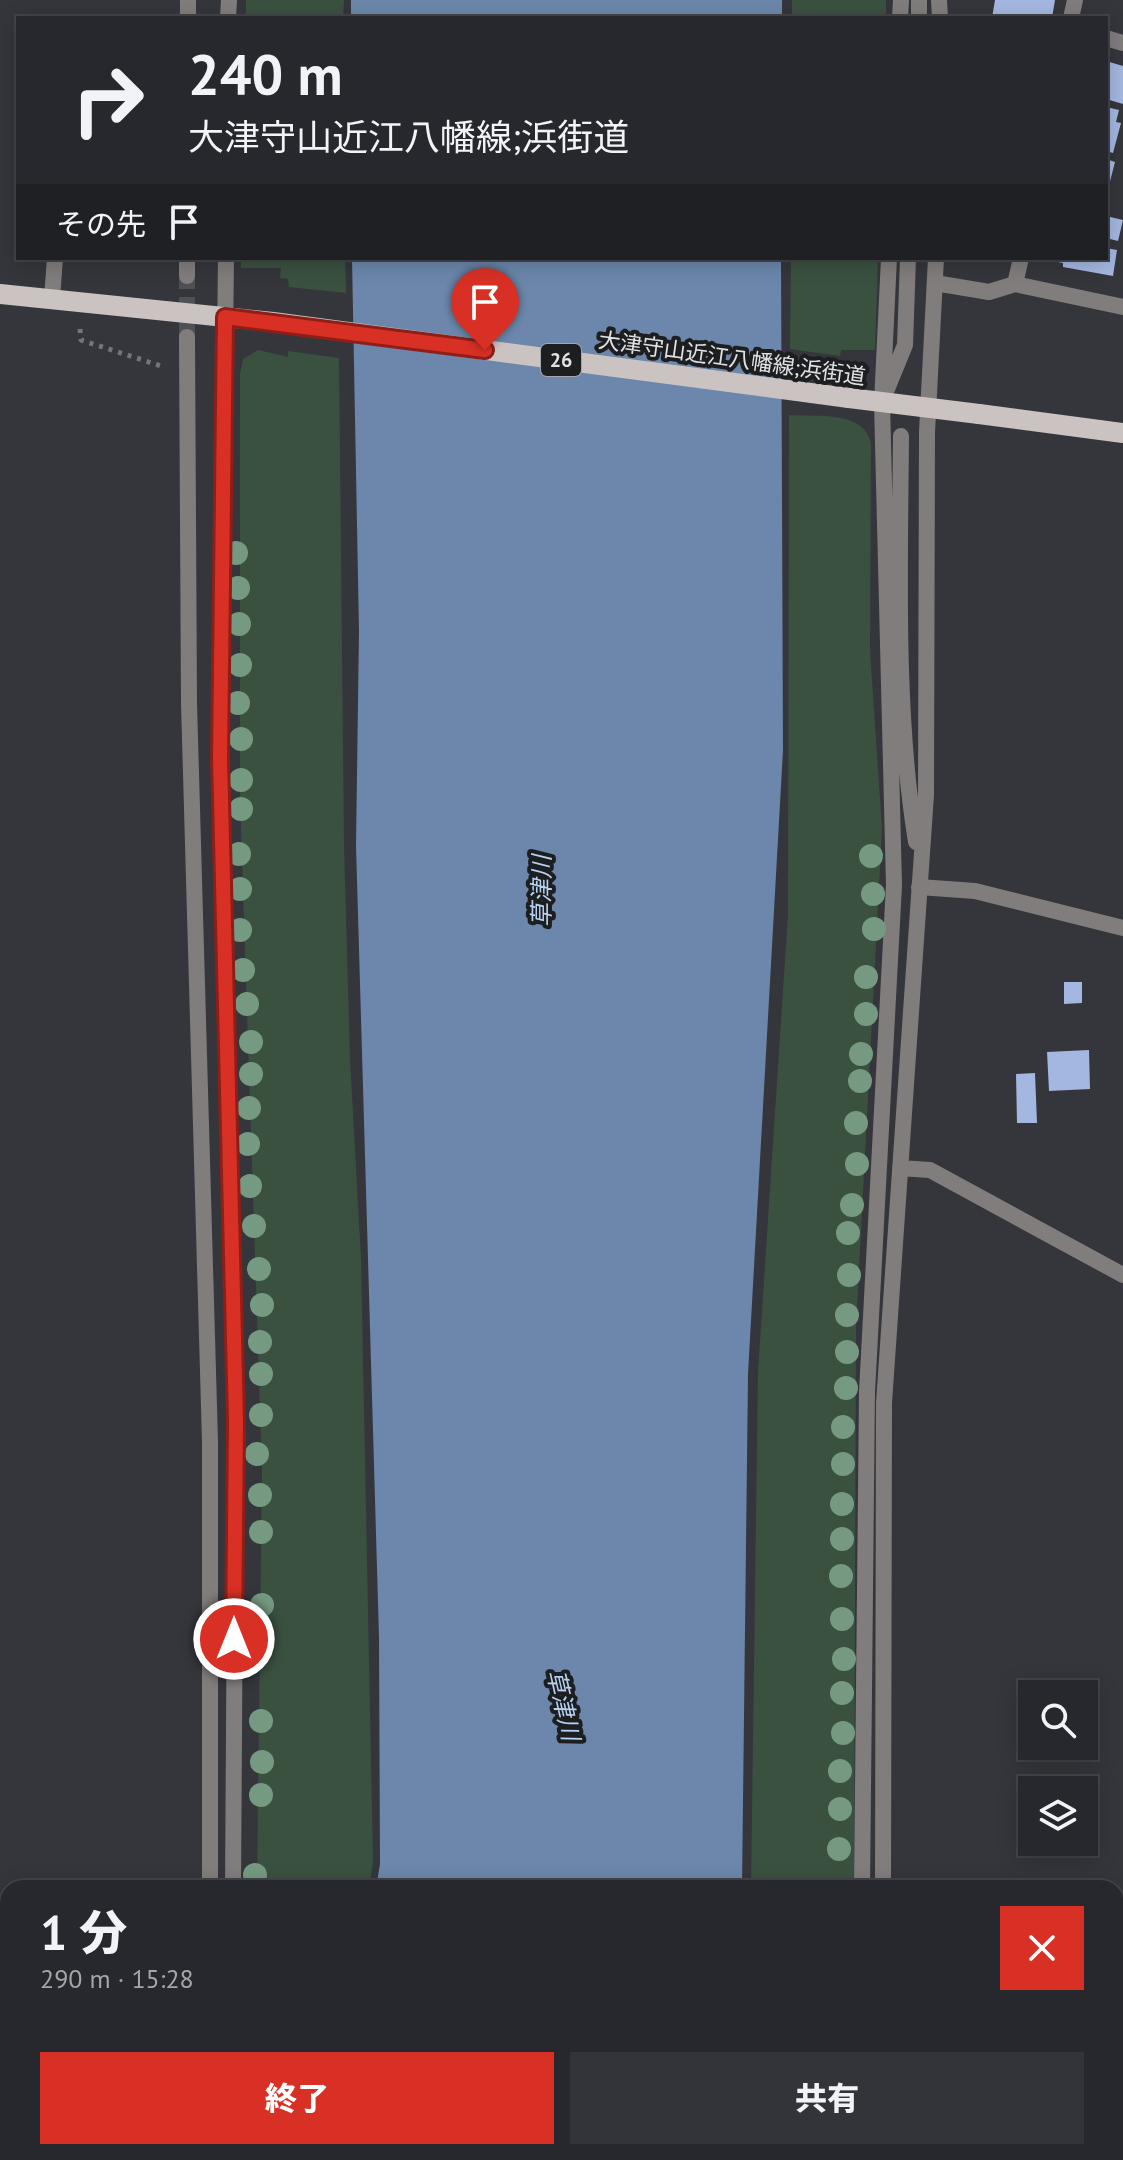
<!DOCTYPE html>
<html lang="ja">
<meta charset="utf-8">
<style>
body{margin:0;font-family:"PT Sans","Noto Sans JP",sans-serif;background:#333439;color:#f1f3f6;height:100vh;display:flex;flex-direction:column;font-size:30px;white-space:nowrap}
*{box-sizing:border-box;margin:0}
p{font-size:26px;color:#a4a6aa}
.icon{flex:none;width:44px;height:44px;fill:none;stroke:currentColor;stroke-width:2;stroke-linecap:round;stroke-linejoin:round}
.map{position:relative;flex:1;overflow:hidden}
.side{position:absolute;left:0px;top:1880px;width:1124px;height:280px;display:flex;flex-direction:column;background:#27282d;border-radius:24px 24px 0 0;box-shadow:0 4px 20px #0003,0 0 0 2px #434449}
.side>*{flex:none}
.banner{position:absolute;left:16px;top:16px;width:1092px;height:244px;border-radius:0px;box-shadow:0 4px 20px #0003,0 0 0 2px #434449;background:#27282d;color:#f1f3f6;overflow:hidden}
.fabs{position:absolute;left:1018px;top:1680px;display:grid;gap:16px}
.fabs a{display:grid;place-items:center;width:80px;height:80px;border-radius:0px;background:#27282d;box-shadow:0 4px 20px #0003,0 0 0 2px #434449;font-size:40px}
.pin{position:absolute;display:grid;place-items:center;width:68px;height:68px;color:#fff;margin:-82px -34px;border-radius:50% 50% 50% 0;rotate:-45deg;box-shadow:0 0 8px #0007}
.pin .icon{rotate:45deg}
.me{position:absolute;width:88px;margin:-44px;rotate:0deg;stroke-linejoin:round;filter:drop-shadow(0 0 6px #0008)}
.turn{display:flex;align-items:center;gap:28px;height:168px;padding:0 40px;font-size:36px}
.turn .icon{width:104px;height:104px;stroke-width:2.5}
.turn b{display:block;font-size:56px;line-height:68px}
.then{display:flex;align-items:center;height:76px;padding:0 40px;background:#0003;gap:16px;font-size:30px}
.round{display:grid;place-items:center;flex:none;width:84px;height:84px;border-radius:0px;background:#333439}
.head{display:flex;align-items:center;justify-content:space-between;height:136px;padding:0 40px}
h1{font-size:48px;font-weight:800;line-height:60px}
.button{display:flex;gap:16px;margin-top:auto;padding:16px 40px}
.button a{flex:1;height:92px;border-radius:0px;background:#d93025;color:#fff;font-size:32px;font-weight:800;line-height:92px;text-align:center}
.button a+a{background:#333439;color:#f1f3f6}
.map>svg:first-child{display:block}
.green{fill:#3a5140}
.water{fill:#6c87ab}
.building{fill:#a3b7e0}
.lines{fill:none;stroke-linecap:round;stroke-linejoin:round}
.street-tunnel{stroke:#4e5056;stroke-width:16;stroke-dasharray:16 8;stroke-linecap:butt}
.path{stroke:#73757a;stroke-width:5;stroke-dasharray:4 6;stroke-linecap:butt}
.lane{stroke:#807d7c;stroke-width:16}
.street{stroke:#807d7c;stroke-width:16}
.primary{stroke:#cac3c1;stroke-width:20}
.primary-bridge{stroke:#cac3c1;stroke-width:20}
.tree{fill:#759a81}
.route-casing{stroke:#8d1f18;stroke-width:20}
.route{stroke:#d93025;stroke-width:14}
.labels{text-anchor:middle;stroke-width:8;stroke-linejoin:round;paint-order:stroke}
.shield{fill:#1d1e20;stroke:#a6a7ab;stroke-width:2}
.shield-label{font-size:20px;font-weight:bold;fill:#e1e2e6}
.street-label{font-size:22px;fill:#e1e2e6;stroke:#1d1e20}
.water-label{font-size:24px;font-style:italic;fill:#b7d1f3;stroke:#1d1e20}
</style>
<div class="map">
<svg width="1123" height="2160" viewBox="0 0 1123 2160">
<rect width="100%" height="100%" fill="#34363c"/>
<!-- green -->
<path class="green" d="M246 0H344L343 18H246Z
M792 0H886V18H792Z
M241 258H345L346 293 289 287 288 279 280 278 281 268H241Z
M791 258H878L875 350H841L840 356 790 349Z
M258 350 288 357V351L339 358 344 846 350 1059 361 1259 373 1862 369 1888H257L262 1470 240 798V374L243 359Z
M789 415C815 417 864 410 871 443L870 651 882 829 856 1327 854 1888H751L758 1372 788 914Z
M255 2152H363V2160H255Z
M747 2152H853V2160H747Z"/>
<!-- water -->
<path class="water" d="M351 0H782V18H351Z
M352 258H781L783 750 748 1374 742 1888H376L380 1864 379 1637 356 846 359 631Z
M369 2152H740V2160H369Z"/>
<!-- building -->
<path class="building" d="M995 0H1055L1052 18H992Z
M1106 61 1123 66V104L1106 99Z
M1106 107 1119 110 1116 122 1121 123 1113 153 1106 151Z
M1106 159 1115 162 1107 193H1106Z
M1106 216 1123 220 1118 241 1106 238Z
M1106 248 1117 250 1113 276 1063 267V263L1052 261 1106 258Z
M1064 982H1082V1003L1064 1004Z
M1089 1050 1090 1089 1049 1091 1047 1052Z
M1035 1073 1037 1123H1017L1016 1074Z"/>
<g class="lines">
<!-- street-tunnel -->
<path class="street-tunnel" d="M187 337V276"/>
<!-- path -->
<path class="path" d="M80 329 81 340 161 366"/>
<!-- lane -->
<path class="lane" d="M919 887 975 891 1123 928"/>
<!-- street -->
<path class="street" d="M939 0 940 18
M188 18V0
M228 18 229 0
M900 18 901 0
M919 18V0
M1071 18 1075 0
M1106 38 1123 43
M226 258 220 758 236 1421 233 1888
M187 276V258
M935 283 989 292 1015 284 1123 307
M1015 284 1021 258
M52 298 55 258
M187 337 189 703 210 1442V1888
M887 389 905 345 908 258
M901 436C900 567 895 713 916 842
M900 1168 930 1170 1123 1275
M862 1888 867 1392 894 885 882 403 889 258
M883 1888 884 1403 926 795 927 432 936 258
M210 2152V2160
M231 2152V2160
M862 2152V2160
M882 2160V2152"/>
<!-- primary -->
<path class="primary" d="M0 294 273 322 849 398
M979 414 1123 433"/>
<!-- primary-bridge -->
<path class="primary-bridge" d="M849 398 979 414"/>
</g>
<!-- trees -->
<g class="tree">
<circle cx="236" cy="553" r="12"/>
<circle cx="238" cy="588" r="12"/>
<circle cx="239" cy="624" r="12"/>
<circle cx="240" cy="665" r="12"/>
<circle cx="238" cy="703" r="12"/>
<circle cx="241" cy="739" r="12"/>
<circle cx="241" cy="780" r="12"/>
<circle cx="241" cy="809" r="12"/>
<circle cx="239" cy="854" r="12"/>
<circle cx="871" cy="856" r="12"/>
<circle cx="240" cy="889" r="12"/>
<circle cx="873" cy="894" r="12"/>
<circle cx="874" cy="929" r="12"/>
<circle cx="240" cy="930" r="12"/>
<circle cx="243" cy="970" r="12"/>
<circle cx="866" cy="977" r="12"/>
<circle cx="247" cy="1004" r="12"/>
<circle cx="866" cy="1014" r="12"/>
<circle cx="251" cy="1042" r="12"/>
<circle cx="861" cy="1054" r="12"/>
<circle cx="251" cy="1074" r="12"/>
<circle cx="860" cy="1081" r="12"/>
<circle cx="249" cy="1108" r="12"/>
<circle cx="856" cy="1123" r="12"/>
<circle cx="248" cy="1144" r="12"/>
<circle cx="857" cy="1164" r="12"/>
<circle cx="250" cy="1186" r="12"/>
<circle cx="852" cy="1205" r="12"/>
<circle cx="254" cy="1226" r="12"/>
<circle cx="848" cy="1233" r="12"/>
<circle cx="259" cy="1269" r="12"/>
<circle cx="849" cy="1275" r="12"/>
<circle cx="262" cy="1305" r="12"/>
<circle cx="847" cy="1315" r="12"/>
<circle cx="260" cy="1342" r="12"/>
<circle cx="847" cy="1352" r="12"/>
<circle cx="261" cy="1374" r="12"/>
<circle cx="846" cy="1388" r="12"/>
<circle cx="261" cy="1415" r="12"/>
<circle cx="843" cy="1427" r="12"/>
<circle cx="257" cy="1454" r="12"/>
<circle cx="843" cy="1464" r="12"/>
<circle cx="260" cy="1495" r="12"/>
<circle cx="842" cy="1504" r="12"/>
<circle cx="261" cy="1532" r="12"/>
<circle cx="842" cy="1539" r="12"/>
<circle cx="841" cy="1576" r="12"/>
<circle cx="262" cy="1605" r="12"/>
<circle cx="842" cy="1619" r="12"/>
<circle cx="261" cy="1638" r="12"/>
<circle cx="844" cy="1659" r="12"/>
<circle cx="842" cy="1693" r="12"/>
<circle cx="261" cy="1721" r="12"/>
<circle cx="843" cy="1733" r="12"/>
<circle cx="262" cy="1762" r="12"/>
<circle cx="840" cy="1771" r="12"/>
<circle cx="261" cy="1795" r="12"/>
<circle cx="840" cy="1809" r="12"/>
<circle cx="839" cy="1849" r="12"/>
<circle cx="255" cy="1875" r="12"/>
</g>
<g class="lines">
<defs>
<path id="route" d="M234 1639 236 1421 220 758 225 317 485 350"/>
</defs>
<!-- route casing -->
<use href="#route" class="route-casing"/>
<!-- route -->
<use href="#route" class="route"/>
</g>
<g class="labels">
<!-- shield labels -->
<rect class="shield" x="541" y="344" width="40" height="32" rx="6"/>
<g class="shield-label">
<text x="561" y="367">26</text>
</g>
<!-- street labels -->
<g class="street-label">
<text transform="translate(732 358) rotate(8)" y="8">大津守山近江八幡線;浜街道</text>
</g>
<!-- water labels -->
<g class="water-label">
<text transform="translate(542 891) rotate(-90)" y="8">草津川</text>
<text transform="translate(563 1705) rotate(77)" y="8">草津川</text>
</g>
</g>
</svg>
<div class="fabs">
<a><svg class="icon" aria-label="search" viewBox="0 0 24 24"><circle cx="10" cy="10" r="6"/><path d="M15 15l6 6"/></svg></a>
<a><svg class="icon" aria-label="layers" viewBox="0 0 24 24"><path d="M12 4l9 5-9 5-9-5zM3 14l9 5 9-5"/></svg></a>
</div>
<div class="pin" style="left:485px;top:350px;background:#d93025"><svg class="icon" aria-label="arrive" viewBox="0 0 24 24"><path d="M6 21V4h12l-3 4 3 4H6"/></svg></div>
<svg class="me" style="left:234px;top:1639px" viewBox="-20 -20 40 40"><circle r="17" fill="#d93025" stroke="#fff" stroke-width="3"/><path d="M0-11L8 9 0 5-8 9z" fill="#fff"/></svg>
<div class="banner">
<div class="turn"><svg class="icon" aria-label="right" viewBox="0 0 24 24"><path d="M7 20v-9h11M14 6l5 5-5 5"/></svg><div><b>240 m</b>大津守山近江八幡線;浜街道</div></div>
<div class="then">その先<svg class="icon" aria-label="arrive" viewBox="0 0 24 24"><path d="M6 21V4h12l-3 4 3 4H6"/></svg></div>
</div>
<section class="side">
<div class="head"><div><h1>1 分</h1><p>290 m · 15:28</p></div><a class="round" style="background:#d93025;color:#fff"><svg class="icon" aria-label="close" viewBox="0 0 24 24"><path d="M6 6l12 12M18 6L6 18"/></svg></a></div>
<div class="button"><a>終了</a><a>共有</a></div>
</section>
</div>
